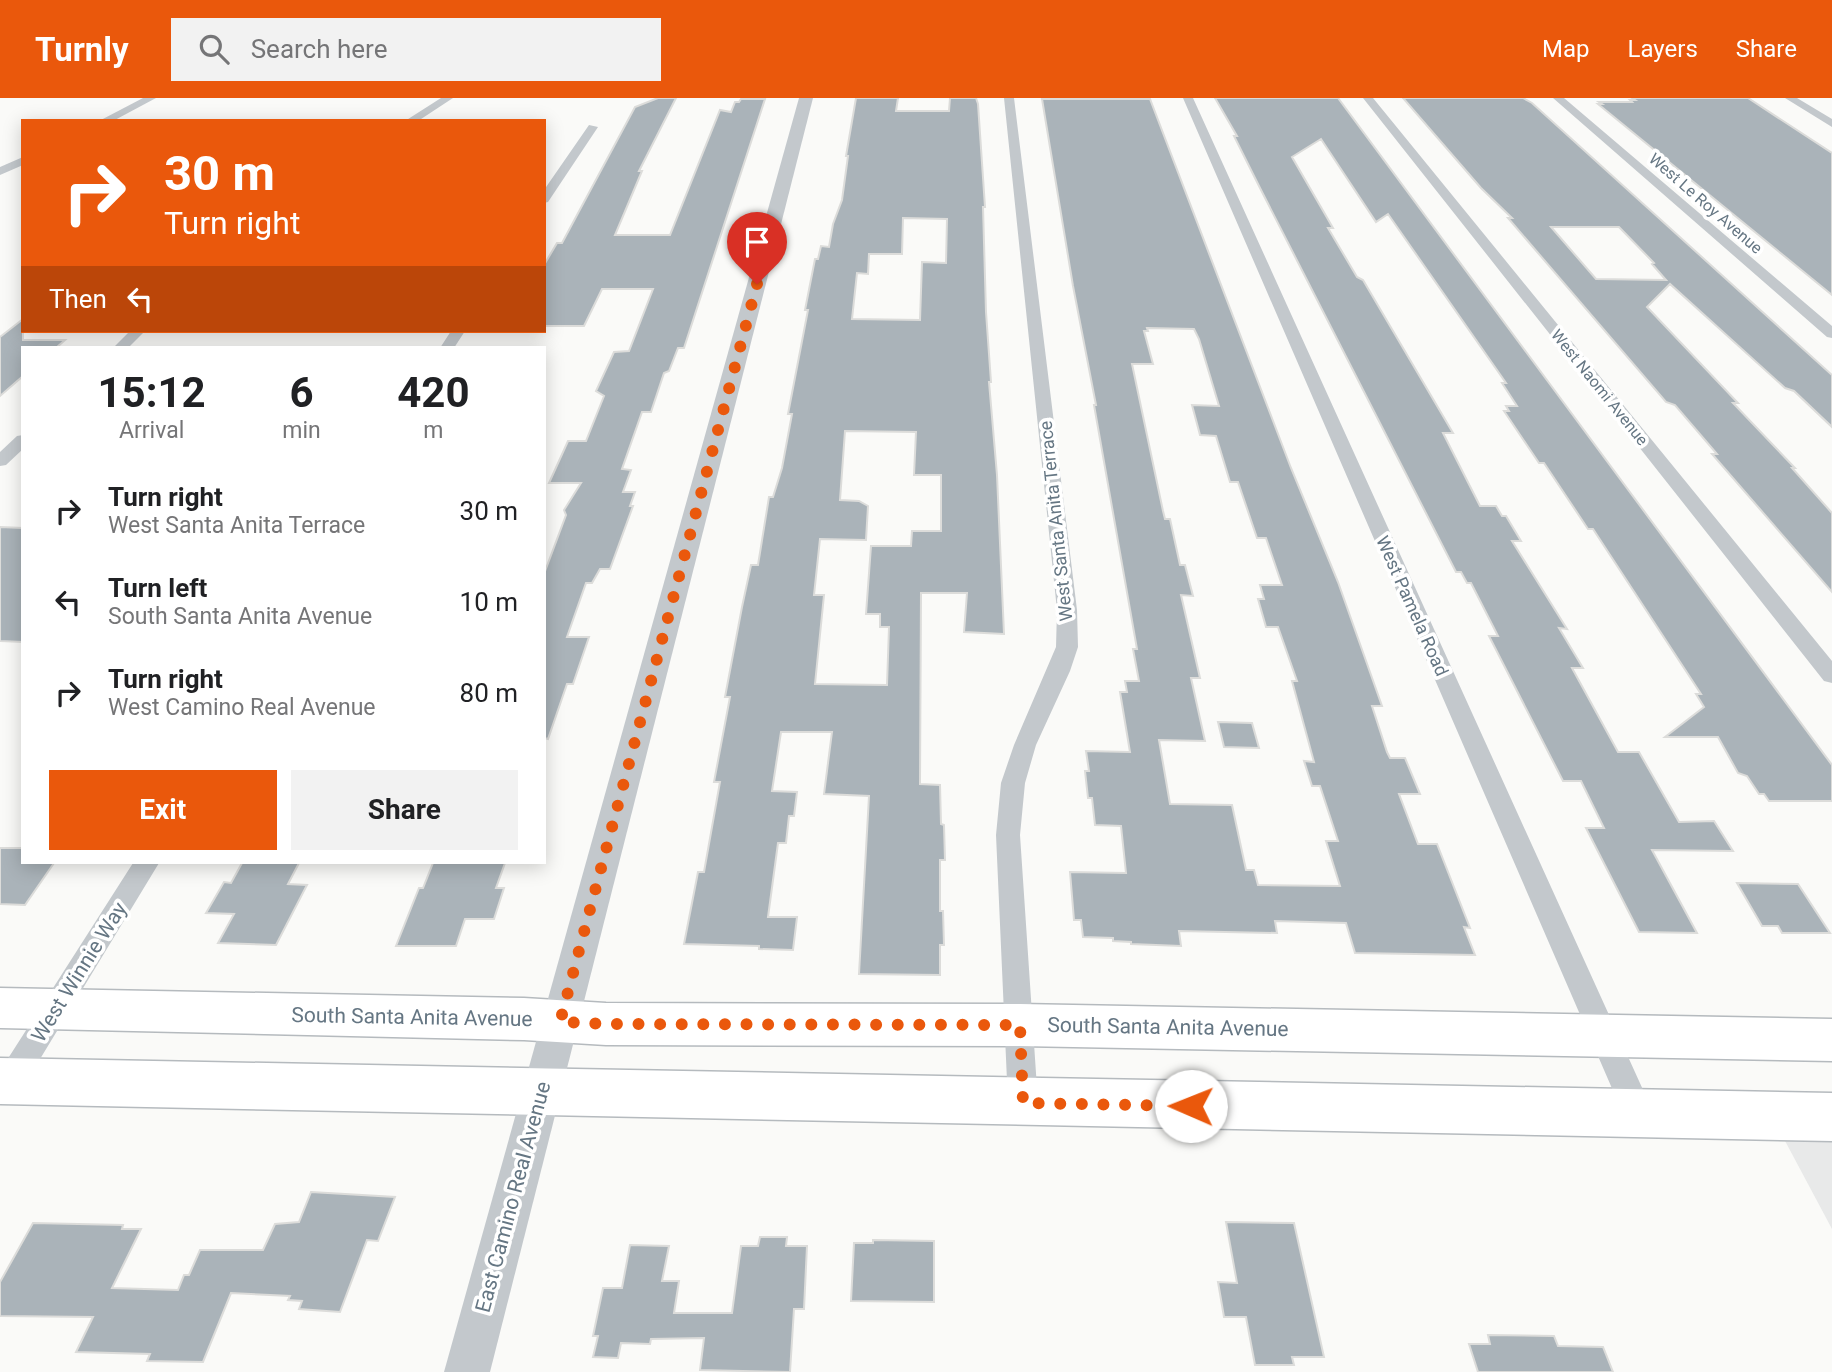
<!DOCTYPE html>
<style>
body{margin:0;font-family:Roboto,sans-serif;background:#f2f2f2;color:#202124;height:100vh;display:flex;flex-direction:column;font-size:26px;white-space:nowrap}
*{box-sizing:border-box;margin:0}
p{font-size:23px;color:#757577}
.icon{flex:none;width:38px;height:38px;fill:none;stroke:currentColor;stroke-width:2;stroke-linecap:round;stroke-linejoin:round}
.map{position:relative;flex:1;overflow:hidden}
.side{position:absolute;left:21px;top:248px;width:525px;height:518px;display:flex;flex-direction:column;background:#fff;border-radius:0px;box-shadow:0 4px 18px #0003}
.side>*{flex:none}
.hud{position:absolute;left:21px;top:21px;width:525px;height:214px;border-radius:0px;box-shadow:0 4px 18px #0003;background:#ea580c;color:#fff;overflow:hidden}
.pin{position:absolute;display:grid;place-items:center;width:60px;height:60px;color:#fff;margin:-72px -30px;border-radius:50% 50% 50% 0;rotate:-45deg;box-shadow:0 0 7px #0007}
.pin .icon{rotate:45deg}
.me{position:absolute;width:77px;margin:-38px;rotate:271deg;stroke-linejoin:round;filter:drop-shadow(0 0 5px #0008)}
.turn{display:flex;align-items:center;gap:24px;height:147px;padding:0 28px;font-size:32px}
.turn .icon{width:91px;height:91px;stroke-width:2.5}
.turn b{display:block;font-size:49px;line-height:60px}
.then{display:flex;align-items:center;height:66px;padding:0 28px;background:#0003;gap:14px;font-size:26px}
.eta{display:flex;justify-content:space-evenly;align-items:center;height:119px;text-align:center}
.eta b{font-size:42px;font-weight:700;line-height:49px}
.action{display:flex;gap:14px;margin-top:auto;padding:14px 28px}
.action a{flex:1;height:80px;border-radius:0px;background:#ea580c;color:#fff;font-size:28px;font-weight:700;line-height:80px;text-align:center}
.action a+a{background:#f2f2f2;color:#202124}
ul{padding:0;list-style:none}
li{display:flex;align-items:center;gap:21px;height:91px;padding:0 28px}
li div{flex:1}
li b{display:block;font-size:26px}
li em{font-style:normal}
header{display:flex;align-items:center;gap:42px;box-sizing:border-box;height:98px;padding:0 35px;background:#ea580c;color:#fff}
header strong{font-size:33px}
nav{display:flex;gap:38px;margin-inline-start:auto;font-size:24px}
.search{width:490px;height:63px;background:#f2f2f2;display:flex;align-items:center;gap:18px;box-sizing:border-box;padding:0 24px;border-radius:0px;color:#757577;font-size:26px}
.map>svg:first-child{display:block}
.built{fill:#e8e9e9}
.building{fill:#aab3b9;stroke:#dcdcda;stroke-width:2;fill-rule:evenodd}
.lines{fill:none;stroke-linecap:round;stroke-linejoin:round}
.primary-casing{stroke:#b5babe;stroke-width:3}
.minor{fill:#c3c8cc;fill-rule:evenodd}
.tertiary{fill:#c3c8cc;fill-rule:evenodd}
.primary{fill:#fff;fill-rule:evenodd}
.route{stroke:#ea580c;stroke-width:12;stroke-dasharray:0 21.6}
.labels{text-anchor:middle;stroke-width:7;stroke-linejoin:round;paint-order:stroke}
.far-street-label{font-size:16px;fill:#657683;stroke:#fff}
.street-label{font-size:18px;fill:#657683;stroke:#fff}
.near-street-label{font-size:21px;fill:#657683;stroke:#fff}
</style>
<header>
<strong>Turnly</strong>
<div class="search"><svg class="icon" aria-label="search" viewBox="0 0 24 24"><circle cx="10" cy="10" r="6"/><path d="M15 15l6 6"/></svg>Search here</div>
<nav><a>Map</a><a>Layers</a><a>Share</a></nav>
</header>
<div class="map">
<svg width="1832" height="1274" viewBox="0 0 1832 1274">
<rect width="100%" height="100%" fill="#fafaf8"/>
<!-- built -->
<path class="built" d="M1784 1041 1832 1042V1131Z"/>
<!-- building -->
<path class="building" d="M658 0H676L639 73H642L615 137H670L720 12 731 14 735 4H739L741 1H765L684 250H678L669 273 664 275 651 314H642L622 371 631 372 623 394H635L630 408H633L610 471H600L592 485H586L567 539H589L573 586H567L548 641 544 640V476L566 417 564 412 581 385H549L568 343H586L604 298 596 293 614 254 629 253 653 191H602L584 228H544V167L557 145H562L635 9Z
M856 0H898L896 13H949L950 0H976L978 6 985 109H983L986 214 991 284H989L997 377 1004 536 964 534 967 495H921L920 686 940 687 941 726 944 727 945 762H940V813H943L944 847H940V877L859 876 869 698 824 696 832 634H781L772 693 797 694 794 718H789L786 745H778L768 819H797L793 852 759 851V848L684 846 698 774H704L720 684H714L730 599H725L742 509 751 467H758L769 399H773L782 370 792 316H788L808 212H805L815 161H818L821 148 829 149 833 126 842 102 848 58H846ZM903 120 947 121 946 165 922 164 920 222 852 221 857 175 868 176 869 156H902ZM845 333 916 334 914 377H941V433H912L911 448H871L866 516H880V529H889L887 587 815 586 824 497H814L820 441 866 442 868 408 859 403 840 402Z
M1215 0H1338L1832 667V703H1769L1764 696H1759L1747 678 1738 675 1718 639H1665L1704 609 1696 596H1701L1593 431H1588L1544 365H1539L1504 313H1509L1506 308H1517L1502 285H1506L1388 116 1376 124 1321 41 1292 59 1333 130H1328L1357 179 1363 182 1453 335H1443L1480 408H1496L1502 418H1506L1521 443H1512L1567 531 1559 530 1583 570H1572L1618 654H1639L1679 724 1714 723 1733 753 1652 752 1697 835 1639 834 1586 730H1604L1581 683H1563L1489 538H1498L1471 485H1467L1461 474H1456L1260 90 1234 38H1237Z
M1403 0H1523L1532 5 1832 277V329L1794 293 1785 290 1670 186 1647 209 1738 305H1733L1795 370H1792L1832 415V494L1712 356H1717L1675 307 1666 304 1508 120H1512L1481 90ZM1551 129H1619L1654 165 1652 166 1666 182 1596 181Z
M1632 0H1748L1832 55V197L1598 6H1602L1599 4H1632L1630 2H1635Z
M1042 1H1150L1291 370 1338 484 1382 608H1372L1387 654 1390 660H1405L1420 696H1399L1418 746H1437L1470 830 1464 829 1475 857 1355 855 1346 825 1275 823 1277 835 1179 833 1181 848 1131 846V844L1113 843V840L1083 839 1081 822H1074L1070 774 1126 775 1121 728 1095 727 1092 700H1088L1085 673H1089L1086 653 1130 654 1120 594H1127L1125 583H1139L1133 551H1137L1094 307H1096L1073 188ZM1147 230 1194 231 1199 241 1219 308 1192 307 1200 337 1216 338 1230 384H1238L1257 440H1266L1282 487H1260L1264 501H1258L1266 529H1278L1297 583H1292L1314 664 1304 663 1312 688H1320L1338 743H1326L1340 788 1258 787 1254 772H1246L1232 707 1170 706 1159 642 1205 643 1191 580H1200L1181 497 1193 498 1185 467H1180L1170 421H1165L1163 413 1132 266H1153L1144 233H1148Z
M23 221V242H65L56 250H23V278L0 298V239Z
M0 429 23 430V544L0 543Z
M1218 624 1252 625 1259 650 1224 649Z
M0 750H23V765H54L25 807 0 806Z
M242 765H299L288 786 307 787 276 847 218 845 234 816 206 815 224 784 231 785Z
M433 765H505L496 790H504L494 821H465L456 848H396L419 790H423Z
M1737 785 1798 786 1830 835H1782L1778 828H1762Z
M311 1094 395 1099 378 1143 367 1142 340 1214 299 1211 302 1203 288 1202 290 1198 231 1195 203 1264 147 1263 150 1256 76 1254 93 1219 0 1218V1184L33 1125 123 1127 122 1131H141L112 1190 178 1192 184 1177H189L200 1152H263L275 1126 299 1124Z
M1226 1124 1294 1125 1324 1259H1292L1294 1267H1255L1246 1219H1224L1218 1184 1237 1185Z
M760 1139H787L786 1148H807L804 1211H794L790 1274 700 1272 704 1240 651 1241 650 1246 621 1245 618 1260 593 1259 598 1238H593L603 1190H622L630 1147 669 1148 662 1183H679L674 1215H732L741 1148H758Z
M873 1142 934 1143V1204L851 1203 854 1145H873Z
M1488 1237 1554 1238 1558 1248 1603 1249 1613 1274H1478L1469 1246H1490Z"/>
<g class="lines">
<defs>
<path id="primary" d="M0 890 524 900 606 905 1020 906 1832 921V963L1020 948 606 947 524 942 0 930Z
M0 960 1832 995V1043L0 1006Z"/>
</defs>
<!-- primary casing -->
<use href="#primary" class="primary-casing"/>
<!-- minor -->
<path class="minor" d="M143 0H156L113 23H99Z
M441 0H453L418 23H405Z
M1004 0H1014L1077 512 1078 549 1070 573 1036 647 1025 685 1020 737 1038 1005 1034 1015 1023 1019 1012 1015 1008 1005 996 737 1001 685 1014 647 1056 549 1057 512Z
M1183 0H1193L1649 1005 1653 1015 1649 1025 1638 1030 1627 1025Z
M1363 0H1373L1832 563V585L1824 583Z
M1553 0H1564L1832 228V240L1827 239Z
M1785 0H1797L1832 21V29Z
M589 27 598 29 548 104 544 105V92Z
M23 59V67L0 77V69Z
M130 233H145L128 250H113Z
M451 233H465L454 250H440Z
M23 337V351L6 367 0 368V354L17 338Z
M133 765H159L20 994 10 998 0 994V973Z"/>
<!-- tertiary -->
<path class="tertiary" d="M799 0H813L490 1274H444Z"/>
<!-- primary -->
<use href="#primary" class="primary"/>
</g>
<g class="lines">
<!-- route -->
<path class="route" d="M757 186 560 924 606 926 1020 927 1023 1005 1191 1008"/>
</g>
<g class="labels">
<!-- far-street labels -->
<g class="far-street-label">
<text transform="translate(1706 105) rotate(41)" y="6">West Le Roy Avenue</text>
<text transform="translate(1600 289) rotate(51)" y="6">West Naomi Avenue</text>
</g>
<!-- street labels -->
<g class="street-label">
<text transform="translate(1056 423) rotate(-96)" y="6">West Santa Anita Terrace</text>
<text transform="translate(1412 508) rotate(66)" y="6">West Pamela Road</text>
</g>
<!-- near-street labels -->
<g class="near-street-label">
<text transform="translate(79 874) rotate(-58)" y="7">West Winnie Way</text>
<text transform="translate(412 919) rotate(1)" y="7">South Santa Anita Avenue</text>
<text transform="translate(1168 929) rotate(1)" y="7">South Santa Anita Avenue</text>
<text transform="translate(513 1099) rotate(-75)" y="7">East Camino Real Avenue</text>
</g>
</g>
</svg>
<div class="pin" style="left:757px;top:186px;background:#d93025"><svg class="icon" aria-label="arrive" viewBox="0 0 24 24"><path d="M6 21V4h12l-3 4 3 4H6"/></svg></div>
<svg class="me" style="left:1191px;top:1008px" viewBox="-20 -20 40 40"><circle r="19" fill="#fff"/><path d="M0-13L10 11 0 6-10 11z" fill="#ea580c"/></svg>
<div class="hud">
<div class="turn"><svg class="icon" aria-label="right" viewBox="0 0 24 24"><path d="M7 20v-9h11M14 6l5 5-5 5"/></svg><div><b>30 m</b>Turn right</div></div>
<div class="then">Then<svg class="icon" aria-label="left" viewBox="0 0 24 24"><path d="M17 20v-9H6M10 6l-5 5 5 5"/></svg></div>
</div>
<section class="side">
<div class="eta">
<div><b>15:12</b><p>Arrival</p></div>
<div><b>6</b><p>min</p></div>
<div><b>420</b><p>m</p></div>
</div>
<ul>
<li><svg class="icon" aria-label="right" viewBox="0 0 24 24"><path d="M7 20v-9h11M14 6l5 5-5 5"/></svg><div><b>Turn right</b><p>West Santa Anita Terrace</p></div><em>30 m</em></li>
<li><svg class="icon" aria-label="left" viewBox="0 0 24 24"><path d="M17 20v-9H6M10 6l-5 5 5 5"/></svg><div><b>Turn left</b><p>South Santa Anita Avenue</p></div><em>10 m</em></li>
<li><svg class="icon" aria-label="right" viewBox="0 0 24 24"><path d="M7 20v-9h11M14 6l5 5-5 5"/></svg><div><b>Turn right</b><p>West Camino Real Avenue</p></div><em>80 m</em></li>
</ul>
<div class="action"><a>Exit</a><a>Share</a></div>
</section>
</div>
